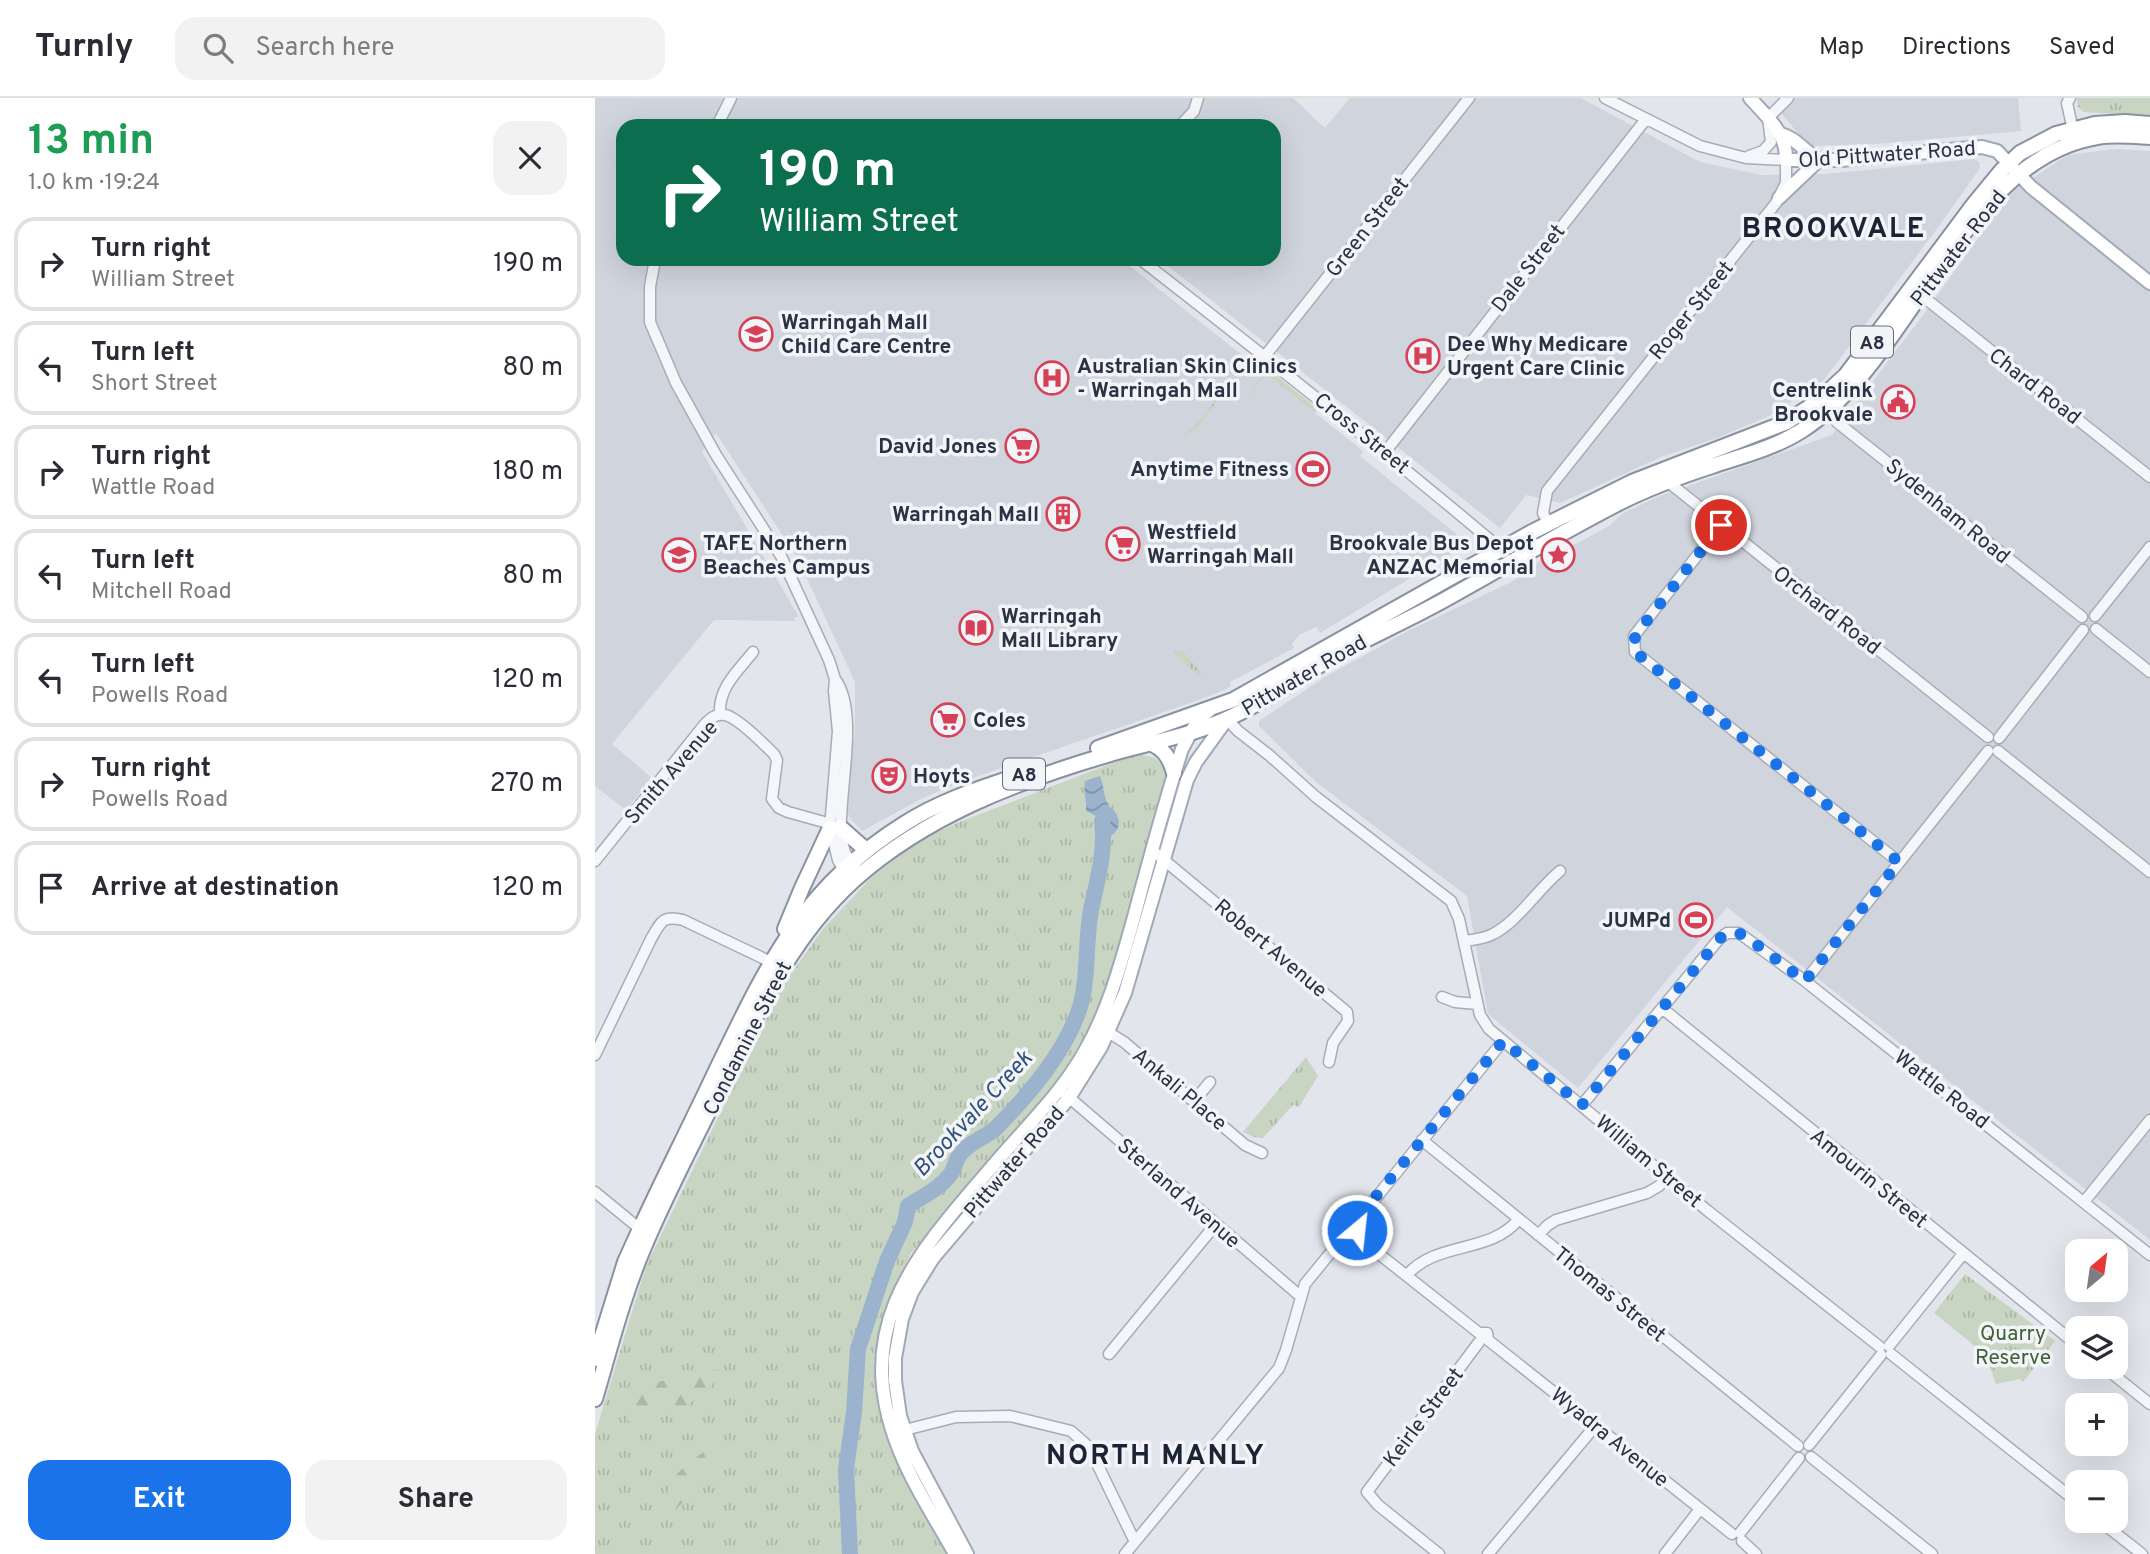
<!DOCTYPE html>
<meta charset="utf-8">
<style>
body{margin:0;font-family:Overpass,sans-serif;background:#f2f2f3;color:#2b2b33;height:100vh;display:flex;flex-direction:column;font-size:26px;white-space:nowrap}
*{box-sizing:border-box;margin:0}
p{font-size:23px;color:#7c7c81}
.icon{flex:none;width:38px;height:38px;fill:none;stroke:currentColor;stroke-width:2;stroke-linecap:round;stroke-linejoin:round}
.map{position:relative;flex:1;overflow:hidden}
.side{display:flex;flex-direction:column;background:#fff;width:595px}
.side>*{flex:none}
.guide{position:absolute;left:21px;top:21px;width:665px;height:147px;border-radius:21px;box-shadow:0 7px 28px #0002;background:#0b6e4f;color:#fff;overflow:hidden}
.needle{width:46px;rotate:29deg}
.buttons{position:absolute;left:1470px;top:1141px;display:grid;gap:14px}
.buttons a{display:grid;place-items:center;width:63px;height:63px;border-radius:14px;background:#fff;box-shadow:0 7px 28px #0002;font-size:35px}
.pin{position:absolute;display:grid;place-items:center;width:60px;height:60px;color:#fff;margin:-30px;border:4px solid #fff;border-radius:50%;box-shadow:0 2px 7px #0007}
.me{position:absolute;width:77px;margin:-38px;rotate:28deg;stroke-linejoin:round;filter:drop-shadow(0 0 5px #0008)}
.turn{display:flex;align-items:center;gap:24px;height:147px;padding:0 28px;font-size:32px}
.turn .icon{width:91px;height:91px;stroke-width:2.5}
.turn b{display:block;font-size:49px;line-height:60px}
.round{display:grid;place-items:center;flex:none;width:74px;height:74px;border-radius:21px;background:#f2f2f3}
.headline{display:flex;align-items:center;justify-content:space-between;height:119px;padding:0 28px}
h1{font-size:42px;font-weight:700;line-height:52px;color:#1e9e55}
.button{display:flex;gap:14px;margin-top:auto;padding:14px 28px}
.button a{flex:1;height:80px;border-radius:21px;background:#1a73e8;color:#fff;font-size:28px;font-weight:700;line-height:80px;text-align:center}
.button a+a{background:#f2f2f3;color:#2b2b33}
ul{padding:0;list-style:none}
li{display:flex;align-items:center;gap:21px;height:94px;margin:0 14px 10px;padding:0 14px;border:4px solid #e1e1e2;border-radius:21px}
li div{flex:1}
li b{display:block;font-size:26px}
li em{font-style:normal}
header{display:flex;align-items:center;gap:42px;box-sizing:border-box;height:98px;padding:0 35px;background:#fff;border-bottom:2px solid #e1e1e2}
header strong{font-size:33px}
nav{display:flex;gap:38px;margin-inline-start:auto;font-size:24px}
.search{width:490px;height:63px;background:#f2f2f3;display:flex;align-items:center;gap:18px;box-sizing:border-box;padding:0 24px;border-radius:21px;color:#7c7c81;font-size:26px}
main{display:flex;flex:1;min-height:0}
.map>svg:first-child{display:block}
.built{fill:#d0d4dd}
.grass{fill:url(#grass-tufts)}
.forest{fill:url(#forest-firs)}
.water{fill:url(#water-waves)}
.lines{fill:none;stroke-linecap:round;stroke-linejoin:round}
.river{stroke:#9bb3cd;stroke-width:16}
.minor-casing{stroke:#a7acb6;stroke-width:13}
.major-casing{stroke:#a0a9b7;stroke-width:16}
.highway-casing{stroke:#8892a2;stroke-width:18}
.minor{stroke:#f5f6f9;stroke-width:10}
.major{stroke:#fff;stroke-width:12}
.highway{stroke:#fff;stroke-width:14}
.route{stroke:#1a73e8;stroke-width:12;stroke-dasharray:0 21.6}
.labels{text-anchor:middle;stroke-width:7;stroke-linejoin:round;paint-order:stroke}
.shield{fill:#f2f4f8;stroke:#656d7a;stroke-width:2}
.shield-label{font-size:19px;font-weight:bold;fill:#293344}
.street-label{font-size:21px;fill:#293344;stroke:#f2f4f8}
.poi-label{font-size:21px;font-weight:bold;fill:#293344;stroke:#f2f4f8;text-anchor:start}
.park-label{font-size:21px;fill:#3d6035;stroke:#f2f4f8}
.water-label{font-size:23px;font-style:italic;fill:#30517a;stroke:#f2f4f8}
.district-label{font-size:28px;font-weight:bold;letter-spacing:2px;fill:#1b2435;stroke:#f2f4f8}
</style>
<header>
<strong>Turnly</strong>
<div class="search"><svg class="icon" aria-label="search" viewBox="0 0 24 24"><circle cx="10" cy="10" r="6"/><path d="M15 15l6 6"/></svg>Search here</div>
<nav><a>Map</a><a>Directions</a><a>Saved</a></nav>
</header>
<main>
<section class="side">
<div class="headline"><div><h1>13 min</h1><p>1.0 km · 19:24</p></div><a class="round"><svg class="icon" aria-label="close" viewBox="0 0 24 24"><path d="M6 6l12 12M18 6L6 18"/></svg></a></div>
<ul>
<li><svg class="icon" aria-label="right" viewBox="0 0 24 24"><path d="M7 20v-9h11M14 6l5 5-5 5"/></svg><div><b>Turn right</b><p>William Street</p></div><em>190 m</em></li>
<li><svg class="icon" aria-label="left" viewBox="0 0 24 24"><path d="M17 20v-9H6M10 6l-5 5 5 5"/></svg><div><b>Turn left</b><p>Short Street</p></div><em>80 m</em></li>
<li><svg class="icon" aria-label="right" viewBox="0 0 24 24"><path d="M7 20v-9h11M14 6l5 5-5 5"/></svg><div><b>Turn right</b><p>Wattle Road</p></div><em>180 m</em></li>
<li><svg class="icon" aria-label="left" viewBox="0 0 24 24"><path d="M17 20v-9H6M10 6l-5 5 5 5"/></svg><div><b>Turn left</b><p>Mitchell Road</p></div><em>80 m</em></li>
<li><svg class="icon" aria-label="left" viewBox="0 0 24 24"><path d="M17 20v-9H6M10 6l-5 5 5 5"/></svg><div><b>Turn left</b><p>Powells Road</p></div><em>120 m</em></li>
<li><svg class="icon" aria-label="right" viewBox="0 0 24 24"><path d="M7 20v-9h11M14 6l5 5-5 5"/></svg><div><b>Turn right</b><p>Powells Road</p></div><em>270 m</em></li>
<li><svg class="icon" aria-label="arrive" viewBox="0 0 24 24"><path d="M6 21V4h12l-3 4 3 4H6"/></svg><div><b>Arrive at destination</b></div><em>120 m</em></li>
</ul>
<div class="button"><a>Exit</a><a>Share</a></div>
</section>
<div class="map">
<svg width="1555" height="1456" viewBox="0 0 1555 1456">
<defs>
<pattern id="grass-tufts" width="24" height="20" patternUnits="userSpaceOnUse" patternTransform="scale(1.75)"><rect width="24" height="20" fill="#c7d5c2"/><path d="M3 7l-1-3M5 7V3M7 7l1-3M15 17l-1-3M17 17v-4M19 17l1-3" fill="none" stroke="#abb7a8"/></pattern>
<pattern id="forest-firs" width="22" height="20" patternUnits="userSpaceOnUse" patternTransform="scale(1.75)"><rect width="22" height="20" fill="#c7d5c2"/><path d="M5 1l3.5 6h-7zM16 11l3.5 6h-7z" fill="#abb7a8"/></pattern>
<pattern id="water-waves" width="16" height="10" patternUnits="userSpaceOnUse" patternTransform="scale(1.75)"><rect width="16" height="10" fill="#9bb3cd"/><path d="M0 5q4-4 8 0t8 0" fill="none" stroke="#7e92a8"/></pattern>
</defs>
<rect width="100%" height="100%" fill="#e2e5eb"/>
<!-- built -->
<path class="built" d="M0 0H698L730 30 755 0H986L1105 64 1166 77 1232 76 1379 61 1384 64 1385 70 1344 128 1228 283 1176 317 1122 340 1066 359 965 405 931 397 905 430 564 161H679V28H28V161H520L526 166 531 165 768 353 765 358 865 439 862 452 725 535 721 529 704 537 697 546 699 550 635 584 636 588 629 592 601 603 363 685 326 701 267 733 254 719 250 701 260 634V584L203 461 121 335 107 354 204 519H199L201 523 119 522 17 646 57 680 31 712 0 688Z
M1197 0H1423L1426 33 1281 46 1214 48 1185 14Z
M1520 51 1555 53V1142L1132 809 983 990 893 916 872 798 721 684 664 628V623L730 579 811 534 916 484 934 473 952 455 983 445 1014 428 1027 416 1062 399 1237 337 1329 216 1416 94 1473 57Z"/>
<!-- grass -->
<path class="grass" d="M1482 0H1555V18L1488 14 1483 9Z
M652 263 602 330 589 339 587 338 600 328Z
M675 276 683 279 723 311 720 315 675 279 668 280 645 309 665 281Z
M587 552 607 576 605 578 578 555Z
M541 656C560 659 568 659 571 680L514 890 488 949 464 986 316 1155 298 1193 285 1233 281 1283 296 1343 356 1456H0V1336L51 1168 186 890 228 831 276 780 305 757 334 738 362 725Z
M711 959 723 978 704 1009 698 1007 668 1040 659 1039 648 1034Z
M1370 1176 1460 1243 1428 1284 1425 1281 1401 1286 1392 1261 1375 1244 1339 1215Z"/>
<!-- forest -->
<path class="forest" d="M103 1271 125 1272 127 1278 91 1309 72 1315 60 1307 50 1317 49 1328 38 1331 23 1301 41 1280 64 1284Z
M125 1344 129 1348 97 1394 74 1419 61 1407 74 1392 82 1376 95 1363Z"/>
<!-- water -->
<path class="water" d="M505 678C509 687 508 697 513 706 518 715 515 706 520 714 530 728 519 740 505 742L503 719 491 713C492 703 488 694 490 683Z"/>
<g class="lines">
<!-- river -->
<path class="river" d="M255 1456 251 1371 259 1314 263 1251 292 1163 310 1124 313 1108C328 1098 344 1091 355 1077 360 1071 360 1063 364 1058 373 1044 391 1040 402 1029 434 996 469 956 484 912 494 883 490 844 496 812 502 783 511 753 507 723"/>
<defs>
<path id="minor" d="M1475 0 1472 5 1479 37
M122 28 136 0
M585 28 599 13 603 0
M1154 58 1168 53 1176 44 1173 20 1193 0
M60 161 55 189V224L81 285 121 357 186 458 234 562 240 581 239 593 243 633 235 730 243 762 252 778
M545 161C667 256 789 352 907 452
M1326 197 1555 379
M670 258 874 0
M1227 308 1243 325 1487 519
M791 353 1051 21
M1072 383 1393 639
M953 425 948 415 952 393 1181 105 1191 85V62L1151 60 1105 48 1010 0
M1126 427 1039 538 1040 554 1304 764
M1500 518 1555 449
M1501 531 1555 574
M240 581C265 614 243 695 246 737L250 755 260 769
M125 617C123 590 142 574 158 554
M632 621 643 633 674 657 721 699 856 803 864 821 885 917 894 931 1113 1113 1285 1249
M1404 640 1488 532
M1403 653 1555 774
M557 752 752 914 753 923 738 945 734 964
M0 763 110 626C115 621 121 615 130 617 142 619 170 647 179 656L182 662 177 701 184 710 193 714 236 726
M869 843C878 842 887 841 896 837 922 825 942 792 965 773
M1210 883 1393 653
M847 899 860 904 882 906
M1068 911 1482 1247
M508 931 529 944 650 1047 667 1055
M0 957 56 841C66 824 67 817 88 822L176 864
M469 995 705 1198
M599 1003 615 984
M987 1007 1124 841 1132 835H1144L1210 883 1555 1157
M827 1042 1203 1348
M0 1094 45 1131
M1489 1104 1555 1022
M759 1127 908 943
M760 1137 884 1235H892L893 1242
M943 1137 953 1127 961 1122 1052 1095 1064 1088 1072 1079
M812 1177C841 1143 895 1156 923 1122
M893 1242 1137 1436
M1294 1248 1368 1156
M514 1256 621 1126
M1296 1256 1482 1404
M1509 1269 1555 1306
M306 1333 361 1319 415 1318 476 1333 494 1349 540 1444
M1214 1347 1286 1257
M1216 1359 1337 1456
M1505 1423 1547 1456
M1145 1435 1204 1360
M1147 1443 1161 1456
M530 1456 684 1270 691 1252 710 1186 750 1137
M844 1456 783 1407 772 1394 884 1244
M893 1456 1001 1327
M1070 1456 1105 1411"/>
<path id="major" d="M1155 0C1172 19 1192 35 1191 62H1246L1387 49 1402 53 1436 89 1555 185
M1186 36C1201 40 1210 54 1224 62
M1184 100 1224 62
M360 1456C343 1425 323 1395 309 1363 248 1227 325 1153 408 1056 437 1023 469 991 490 953 514 911 526 865 539 819 554 763 569 706 587 651L602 623 614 613
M372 1456 317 1353 305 1318 300 1282V1260L307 1221 317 1194 338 1160 474 1000 506 949 530 895 592 682 601 664 632 621"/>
<path id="highway" d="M555 645C569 651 575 660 579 675
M503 650 638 602 935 435 1037 384 1192 324 1223 303 1251 277 1379 106 1407 72 1425 55 1461 36 1500 26 1530 24 1555 26
M245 729 271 752
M190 831 207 790 235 730
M0 1261 30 1164 45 1131C69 1079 95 1028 119 977 170 872 205 791 309 726 346 702 389 689 431 675
M0 1301C15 1250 28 1198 49 1149 72 1094 101 1040 127 986 163 913 197 838 259 782 332 717 423 683 515 656 552 645 591 639 627 623 669 605 707 576 747 554 781 536 817 520 851 501 907 470 962 437 1018 408 1050 391 1083 379 1117 368 1147 358 1179 350 1206 333 1316 264 1367 61 1502 39 1519 36 1538 38 1555 39"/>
</defs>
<!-- minor casing -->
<use href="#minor" class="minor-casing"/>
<!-- major casing -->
<use href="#major" class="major-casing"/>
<!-- highway casing -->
<use href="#highway" class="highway-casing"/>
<!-- minor -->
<use href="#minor" class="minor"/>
<!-- major -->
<use href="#major" class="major"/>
<!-- highway -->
<use href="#highway" class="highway"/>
</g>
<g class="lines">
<!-- route -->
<path class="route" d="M762 1132 759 1127 764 1119 908 943 987 1007 1128 837 1139 834 1149 837 1210 883 1304 764 1040 554V538L1126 427"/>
</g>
<!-- icons -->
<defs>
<symbol id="school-ring" viewBox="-11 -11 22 22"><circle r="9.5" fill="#f2f4f8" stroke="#d64157" stroke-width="1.5"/><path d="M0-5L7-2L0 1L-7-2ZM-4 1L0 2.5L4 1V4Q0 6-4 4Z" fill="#d64157"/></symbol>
<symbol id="hospital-ring" viewBox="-11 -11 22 22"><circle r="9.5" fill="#f2f4f8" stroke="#d64157" stroke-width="1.5"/><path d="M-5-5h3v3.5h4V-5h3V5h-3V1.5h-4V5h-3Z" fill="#d64157"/></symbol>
<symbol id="civic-ring" viewBox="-11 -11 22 22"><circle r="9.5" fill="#f2f4f8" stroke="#d64157" stroke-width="1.5"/><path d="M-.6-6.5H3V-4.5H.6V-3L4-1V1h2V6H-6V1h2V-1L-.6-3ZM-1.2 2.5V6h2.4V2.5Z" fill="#d64157"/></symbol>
<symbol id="supermarket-ring" viewBox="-11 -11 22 22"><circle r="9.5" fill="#f2f4f8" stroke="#d64157" stroke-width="1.5"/><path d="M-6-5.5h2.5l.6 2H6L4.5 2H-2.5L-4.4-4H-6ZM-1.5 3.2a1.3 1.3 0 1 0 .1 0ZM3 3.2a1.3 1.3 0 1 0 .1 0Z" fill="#d64157"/></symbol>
<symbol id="stadium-ring" viewBox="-11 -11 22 22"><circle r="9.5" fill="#f2f4f8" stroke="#d64157" stroke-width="1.5"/><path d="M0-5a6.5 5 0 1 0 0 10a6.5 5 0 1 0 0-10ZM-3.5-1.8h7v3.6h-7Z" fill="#d64157"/></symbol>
<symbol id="building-ring" viewBox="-11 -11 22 22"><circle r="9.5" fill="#f2f4f8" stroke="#d64157" stroke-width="1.5"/><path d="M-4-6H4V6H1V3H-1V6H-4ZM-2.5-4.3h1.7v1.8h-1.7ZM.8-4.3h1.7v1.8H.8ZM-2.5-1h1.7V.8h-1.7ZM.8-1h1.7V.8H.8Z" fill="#d64157"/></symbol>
<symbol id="university-ring" viewBox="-11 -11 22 22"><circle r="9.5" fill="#f2f4f8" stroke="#d64157" stroke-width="1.5"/><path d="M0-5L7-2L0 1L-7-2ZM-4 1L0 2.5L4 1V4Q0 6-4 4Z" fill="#d64157"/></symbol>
<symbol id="sight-ring" viewBox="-11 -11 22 22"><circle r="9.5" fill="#f2f4f8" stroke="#d64157" stroke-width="1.5"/><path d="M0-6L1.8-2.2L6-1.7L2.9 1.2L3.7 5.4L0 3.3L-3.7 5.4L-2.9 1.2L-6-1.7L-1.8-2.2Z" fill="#d64157"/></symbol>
<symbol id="library-ring" viewBox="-11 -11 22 22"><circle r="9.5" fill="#f2f4f8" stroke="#d64157" stroke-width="1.5"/><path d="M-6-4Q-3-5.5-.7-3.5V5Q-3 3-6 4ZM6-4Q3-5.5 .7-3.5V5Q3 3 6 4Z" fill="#d64157"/></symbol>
<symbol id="theatre-ring" viewBox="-11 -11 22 22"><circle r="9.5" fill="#f2f4f8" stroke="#d64157" stroke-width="1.5"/><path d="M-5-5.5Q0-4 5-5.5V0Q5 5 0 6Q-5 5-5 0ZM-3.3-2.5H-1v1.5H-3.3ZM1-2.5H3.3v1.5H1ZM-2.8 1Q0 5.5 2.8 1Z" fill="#d64157"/></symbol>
</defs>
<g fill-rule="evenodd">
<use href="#school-ring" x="142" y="217" width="38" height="38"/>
<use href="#hospital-ring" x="809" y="239" width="38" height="38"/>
<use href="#hospital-ring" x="438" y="261" width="38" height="38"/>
<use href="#civic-ring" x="1284" y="285" width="38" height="38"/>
<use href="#supermarket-ring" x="408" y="329" width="38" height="38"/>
<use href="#stadium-ring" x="699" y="352" width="38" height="38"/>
<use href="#building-ring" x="449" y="397" width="38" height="38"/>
<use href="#supermarket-ring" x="509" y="427" width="38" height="38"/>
<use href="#university-ring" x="65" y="438" width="38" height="38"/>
<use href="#sight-ring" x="944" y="438" width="38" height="38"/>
<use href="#library-ring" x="362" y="511" width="38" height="38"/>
<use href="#supermarket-ring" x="334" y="603" width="38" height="38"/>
<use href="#theatre-ring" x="275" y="659" width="38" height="38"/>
<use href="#stadium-ring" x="1082" y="803" width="38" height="38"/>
</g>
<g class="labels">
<!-- shield labels -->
<g class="shield">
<rect x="1256" y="228.5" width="42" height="31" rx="5"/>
<rect x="408" y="660.5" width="42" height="31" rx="5"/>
</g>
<g class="shield-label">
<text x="1277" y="251">A8</text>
<text x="429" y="683">A8</text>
</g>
<!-- street labels -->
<g class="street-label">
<text transform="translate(1292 56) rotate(-4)" y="7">Old Pittwater Road</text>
<text transform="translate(772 129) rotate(-52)" y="7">Green Street</text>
<text transform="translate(1363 150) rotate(-52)" y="7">Pittwater Road</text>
<text transform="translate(933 170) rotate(-52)" y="7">Dale Street</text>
<text transform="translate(1096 212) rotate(-51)" y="7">Roger Street</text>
<text transform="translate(1440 288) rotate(38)" y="7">Chard Road</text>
<text transform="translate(767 335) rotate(39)" y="7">Cross Street</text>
<text transform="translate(1353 413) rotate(39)" y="7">Sydenham Road</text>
<text transform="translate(1232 512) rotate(38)" y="7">Orchard Road</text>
<text transform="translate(709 577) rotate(-30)" y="7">Pittwater Road</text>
<text transform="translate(76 674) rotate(-49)" y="7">Smith Avenue</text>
<text transform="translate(676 850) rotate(40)" y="7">Robert Avenue</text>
<text transform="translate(152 940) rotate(-63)" y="7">Condamine Street</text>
<text transform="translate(585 991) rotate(40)" y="7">Ankali Place</text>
<text transform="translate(1347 991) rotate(38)" y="7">Wattle Road</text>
<text transform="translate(1054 1063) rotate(40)" y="7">William Street</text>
<text transform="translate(419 1064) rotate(-49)" y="7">Pittwater Road</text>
<text transform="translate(1274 1080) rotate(39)" y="7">Amourin Street</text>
<text transform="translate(584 1095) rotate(41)" y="7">Sterland Avenue</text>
<text transform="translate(1015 1196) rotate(39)" y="7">Thomas Street</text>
<text transform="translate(828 1319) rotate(-53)" y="7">Keirle Street</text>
<text transform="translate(1015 1339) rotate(39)" y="7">Wyadra Avenue</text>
</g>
<!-- poi labels -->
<g class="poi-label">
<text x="186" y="231">Warringah Mall<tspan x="186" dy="24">Child Care Centre</tspan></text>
<text x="852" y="253">Dee Why Medicare<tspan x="852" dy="24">Urgent Care Clinic</tspan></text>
<text x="482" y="275">Australian Skin Clinics<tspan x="482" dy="24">- Warringah Mall</tspan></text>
<text x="1278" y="299" text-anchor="end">Centrelink<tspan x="1278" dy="24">Brookvale</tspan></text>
<text x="402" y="355" text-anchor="end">David Jones</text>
<text x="694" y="378" text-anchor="end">Anytime Fitness</text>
<text x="444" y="423" text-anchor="end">Warringah Mall</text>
<text x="552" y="441">Westfield<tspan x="552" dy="24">Warringah Mall</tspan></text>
<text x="108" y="452">TAFE Northern<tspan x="108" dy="24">Beaches Campus</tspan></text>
<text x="939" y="452" text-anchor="end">Brookvale Bus Depot<tspan x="939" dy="24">ANZAC Memorial</tspan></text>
<text x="406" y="525">Warringah<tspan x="406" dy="24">Mall Library</tspan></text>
<text x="378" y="629">Coles</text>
<text x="318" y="685">Hoyts</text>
<text x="1076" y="829" text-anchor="end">JUMPd</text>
</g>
<!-- park labels -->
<g class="park-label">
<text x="1418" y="1242">Quarry<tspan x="1418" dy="24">Reserve</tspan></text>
</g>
<!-- water labels -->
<g class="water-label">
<text transform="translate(377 1015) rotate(-47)" y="8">Brookvale Creek</text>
</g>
<!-- district labels -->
<g class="district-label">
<text x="1239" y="139">BROOKVALE</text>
<text x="561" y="1366">NORTH MANLY</text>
</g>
</g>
</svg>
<div class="buttons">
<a><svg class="needle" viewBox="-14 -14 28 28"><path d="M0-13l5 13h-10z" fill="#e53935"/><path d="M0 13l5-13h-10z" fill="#7c7c81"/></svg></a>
<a><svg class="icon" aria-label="layers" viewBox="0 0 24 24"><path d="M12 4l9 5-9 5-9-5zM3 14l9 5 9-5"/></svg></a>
<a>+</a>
<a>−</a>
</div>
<div class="pin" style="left:1126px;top:427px;background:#d93025"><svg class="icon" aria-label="arrive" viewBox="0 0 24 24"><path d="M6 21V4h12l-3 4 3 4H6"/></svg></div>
<svg class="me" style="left:762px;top:1132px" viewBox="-20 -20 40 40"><circle r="17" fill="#1a73e8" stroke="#fff" stroke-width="3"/><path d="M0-11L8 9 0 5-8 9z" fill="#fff"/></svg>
<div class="guide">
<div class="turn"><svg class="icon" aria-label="right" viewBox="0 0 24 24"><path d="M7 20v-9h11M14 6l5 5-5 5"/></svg><div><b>190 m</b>William Street</div></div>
</div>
</div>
</main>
